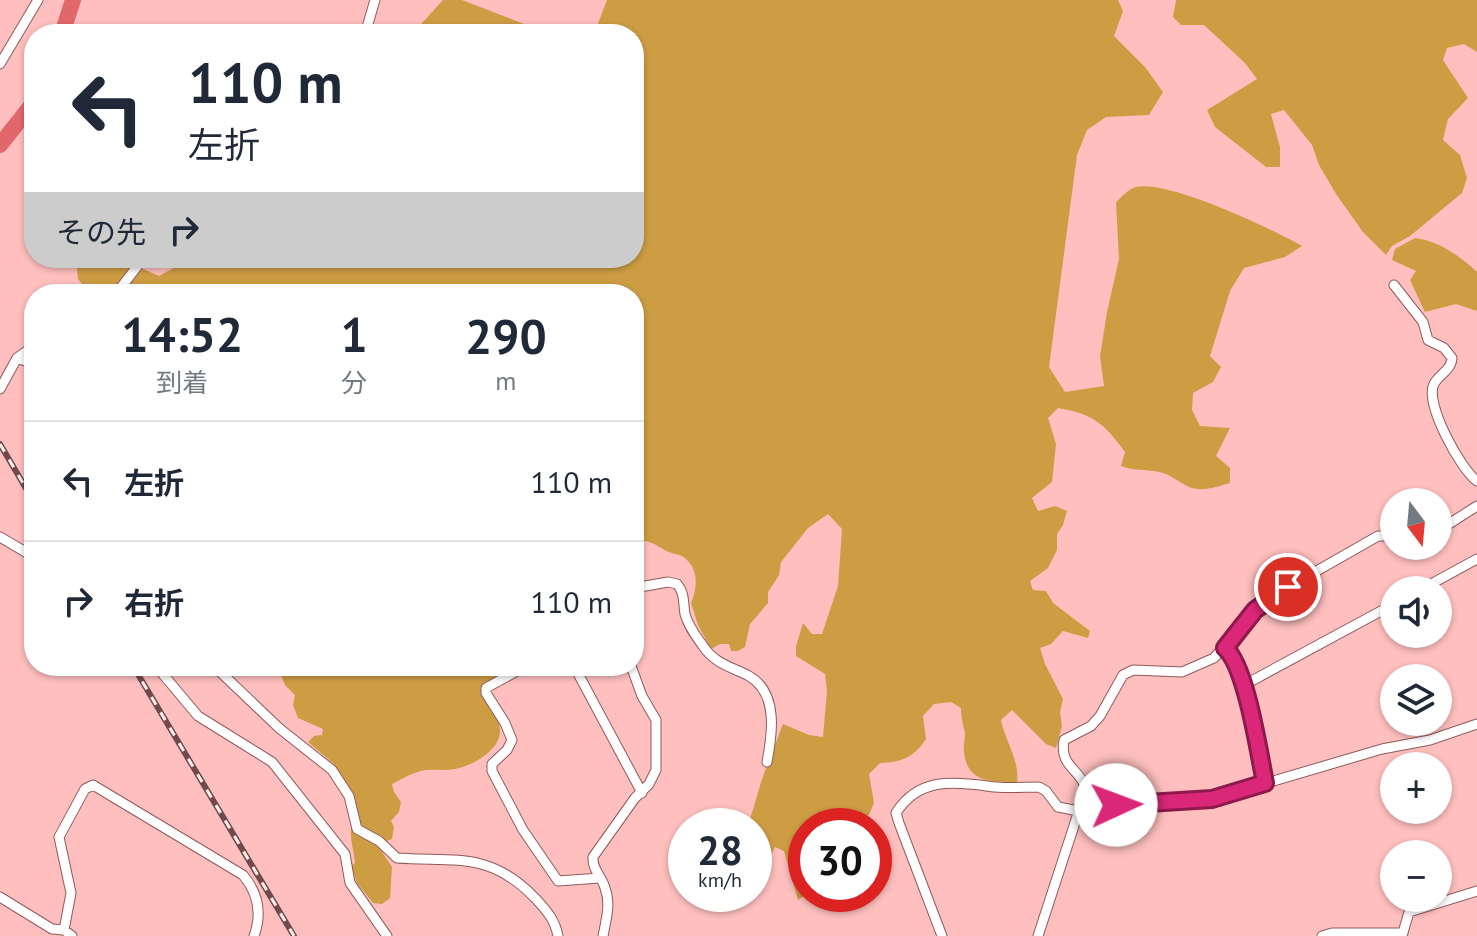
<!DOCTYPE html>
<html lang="ja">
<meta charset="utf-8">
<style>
body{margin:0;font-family:"PT Sans","Noto Sans JP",sans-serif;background:#f6f6f7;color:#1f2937;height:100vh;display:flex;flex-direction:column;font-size:30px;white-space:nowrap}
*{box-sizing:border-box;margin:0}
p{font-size:26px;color:#747a83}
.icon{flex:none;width:44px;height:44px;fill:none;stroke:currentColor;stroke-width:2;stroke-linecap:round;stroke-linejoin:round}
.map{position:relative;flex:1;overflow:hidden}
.sheet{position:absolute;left:24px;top:284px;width:620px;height:392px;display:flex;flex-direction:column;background:#fff;border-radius:32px;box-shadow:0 2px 6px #0004}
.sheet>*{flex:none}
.banner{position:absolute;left:24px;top:24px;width:620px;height:244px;border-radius:32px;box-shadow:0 2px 6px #0004;background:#fff;color:#1f2937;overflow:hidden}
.needle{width:52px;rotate:164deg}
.controls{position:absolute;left:1380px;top:488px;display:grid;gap:16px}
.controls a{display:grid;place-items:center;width:72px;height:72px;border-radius:50%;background:#fff;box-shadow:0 2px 6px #0004;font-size:40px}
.speed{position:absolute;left:668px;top:808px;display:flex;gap:16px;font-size:40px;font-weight:700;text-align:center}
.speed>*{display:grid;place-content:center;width:104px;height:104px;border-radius:50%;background:#fff;box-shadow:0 2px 6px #0004;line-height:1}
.speed small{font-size:20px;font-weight:400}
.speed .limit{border:12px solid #d22;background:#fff;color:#111}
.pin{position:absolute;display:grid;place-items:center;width:68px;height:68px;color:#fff;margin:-34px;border:4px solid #fff;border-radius:50%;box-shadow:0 2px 8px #0007}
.me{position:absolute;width:88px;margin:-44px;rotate:88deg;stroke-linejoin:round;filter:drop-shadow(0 0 6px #0008)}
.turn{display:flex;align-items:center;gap:28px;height:168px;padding:0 32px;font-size:36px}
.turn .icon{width:104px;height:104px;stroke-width:2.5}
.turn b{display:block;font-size:56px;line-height:68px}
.then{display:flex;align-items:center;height:76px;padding:0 32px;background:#0003;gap:16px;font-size:30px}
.eta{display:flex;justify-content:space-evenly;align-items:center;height:136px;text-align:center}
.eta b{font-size:48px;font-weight:700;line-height:56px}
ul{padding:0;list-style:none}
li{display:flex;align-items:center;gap:24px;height:120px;padding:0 32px;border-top:2px solid #e0e1e3}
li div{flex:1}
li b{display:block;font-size:30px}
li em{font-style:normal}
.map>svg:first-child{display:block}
.green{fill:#cd9d43}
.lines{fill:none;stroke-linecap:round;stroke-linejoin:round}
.river{stroke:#e2676b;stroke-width:16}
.minor-casing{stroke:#905959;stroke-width:11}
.minor{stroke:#fff;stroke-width:9}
.rail-casing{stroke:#6f4b4b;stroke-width:6}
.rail{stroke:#fcefee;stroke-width:3;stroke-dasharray:9;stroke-linecap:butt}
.route-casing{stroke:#8e194d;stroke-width:20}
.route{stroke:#db2777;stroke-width:14}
</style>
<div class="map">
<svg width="1477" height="936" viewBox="0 0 1477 936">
<rect width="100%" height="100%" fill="#febfbe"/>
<!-- green -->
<path class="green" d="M443 0H462L550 34H412Z
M607 0H1118L1123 11 1114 36 1145 67 1163 92 1149 115 1106 117 1087 130 1077 155 1049 367 1065 392 1104 386 1100 356 1107 312 1119 259 1116 202C1122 197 1128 189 1136 187 1169 180 1270 228 1302 246L1285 257 1244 268 1230 291 1210 356 1221 367 1213 382 1193 393 1192 410 1200 426 1230 428 1216 456 1230 468V483C1216 487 1200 493 1187 486 1177 481 1170 474 1159 472 1145 469 1134 471 1121 466L1125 452C1104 423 1093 414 1058 408L1048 418 1056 444 1052 482 1032 498 1038 511 1055 506 1067 511 1063 525 1057 534V550L1048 568 1030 581 1033 590 1046 591 1053 603 1090 631 1088 638 1063 631 1051 644 1040 648 1045 664 1063 699 1060 712 1062 726 1056 748 1046 744 1012 710 1001 720C1005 741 1020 761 1017 782 992 782 967 783 964 752 963 746 965 740 965 733 963 725 961 717 961 708L951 702 934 704 923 716 926 739C913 758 902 762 880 763L869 774 874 803 869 815 855 820 849 826H806L807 894 798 900 784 851 775 847 770 857 760 864 754 860V826H748L762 779 783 724 809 735 823 737 827 691 825 674 796 656V646L803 623 812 634H822L838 586 842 529 828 514 808 528 781 562 779 575 768 592V603L750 624 745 647 738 651H731L729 644H720L711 649 698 625 691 603C698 587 699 567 682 556 678 554 673 554 669 552 656 547 650 536 634 544V294H90L78 279 76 258H133L132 264 159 276 192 258H634V34H594Z
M1176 0H1477V52L1464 44 1447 48 1443 60 1468 98 1448 119 1443 140 1460 155 1467 178 1462 193 1410 236 1392 246 1386 255 1363 232 1336 194 1319 165 1312 145 1284 110 1271 114 1280 147V167H1266L1215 127 1207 110 1257 79 1245 63 1204 25H1181L1173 17Z
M1415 238C1439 241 1460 256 1477 272V311L1456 304 1425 312 1410 280 1416 271 1392 260 1395 249Z
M285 666H520L485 691C487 706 501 718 500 732 499 750 475 764 459 768 447 772 433 768 421 771 410 774 402 779 392 784L394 792 401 802 399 812 391 821 394 827 392 839 384 842 380 849 392 867 390 898 382 904 373 903 357 883 351 866 355 863C354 854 352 846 351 837 350 808 362 796 335 773L334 764 308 742 314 736 322 735 323 729 298 718 293 705 295 695 285 685 281 675Z"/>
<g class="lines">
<!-- river -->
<path class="river" d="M62 34 73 0
M0 145 34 102"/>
<defs>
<path id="minor" d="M365 34 375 0
M0 64 38 0
M1394 285 1423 322 1428 340 1444 348 1452 358C1451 371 1439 374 1434 384 1424 403 1461 470 1477 481
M116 294 139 264 150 258
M17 358 34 364
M0 389 17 358 34 346
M1438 531 1477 506
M0 537 34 557
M634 588 668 582 677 584C685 593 683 603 685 614 688 626 696 636 703 646 715 664 732 667 749 676 779 693 772 736 767 762
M1420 590 1477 559
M1225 648 1232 654 1244 685
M156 666 198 716 272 762 345 854 350 883 387 936
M214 666 279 728 332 770 349 796 357 829 379 841 397 858C457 862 490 851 536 899 547 911 555 920 558 936
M526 666 486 688V693L505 723 512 740 507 750 492 764V771L523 830 558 881 600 878
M574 666 642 793
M1265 783 1244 685 1394 604
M1083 800 1123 807 1212 799 1382 749 1430 740 1477 724
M0 897 52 929 64 930 72 936
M64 930 71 893 59 837 85 789 93 785 243 875C259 894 262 914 254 936
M603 936C606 920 611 904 605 888 602 876 592 870 593 857L635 798 649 784 656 770V720L642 696 631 666
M942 936 899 823 896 813C918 778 952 781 987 786 1004 789 1022 787 1039 787L1046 791 1058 807 1079 811
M1038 936 1086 789C1080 768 1059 767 1064 740L1091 726 1100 716 1123 675 1133 670 1182 672 1214 658 1264 601 1378 536H1394
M1322 936 1332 933H1403
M1402 936 1409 912 1477 891"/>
</defs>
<!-- minor casing -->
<use href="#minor" class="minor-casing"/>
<!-- minor -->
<use href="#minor" class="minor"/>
<defs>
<path id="rail" d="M0 444 34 502
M133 666 294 936"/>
</defs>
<!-- rail casing -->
<use href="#rail" class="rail-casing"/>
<!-- rail -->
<use href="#rail" class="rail"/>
</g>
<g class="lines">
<defs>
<path id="route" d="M1116 805 1212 799 1265 783C1259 753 1246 666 1225 648L1255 610 1288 587"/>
</defs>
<!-- route casing -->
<use href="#route" class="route-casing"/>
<!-- route -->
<use href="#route" class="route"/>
</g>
</svg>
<div class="controls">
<a><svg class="needle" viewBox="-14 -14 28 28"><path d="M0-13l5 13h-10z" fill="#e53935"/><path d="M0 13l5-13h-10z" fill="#747a83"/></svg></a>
<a><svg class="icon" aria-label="sound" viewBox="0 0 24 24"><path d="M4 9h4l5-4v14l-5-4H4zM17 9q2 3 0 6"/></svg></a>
<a><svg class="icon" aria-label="layers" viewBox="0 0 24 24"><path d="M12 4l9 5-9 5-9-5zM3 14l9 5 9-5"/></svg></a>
<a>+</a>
<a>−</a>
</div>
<div class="speed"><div>28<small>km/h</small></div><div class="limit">30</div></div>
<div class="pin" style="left:1288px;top:587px;background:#d93025"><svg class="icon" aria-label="arrive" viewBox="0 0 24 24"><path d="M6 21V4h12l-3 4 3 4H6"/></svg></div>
<svg class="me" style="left:1116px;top:805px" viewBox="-20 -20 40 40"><circle r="19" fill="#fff"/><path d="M0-13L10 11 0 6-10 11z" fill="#db2777"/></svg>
<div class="banner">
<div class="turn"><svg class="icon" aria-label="left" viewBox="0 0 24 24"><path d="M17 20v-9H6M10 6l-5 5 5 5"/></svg><div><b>110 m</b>左折</div></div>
<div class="then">その先<svg class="icon" aria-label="right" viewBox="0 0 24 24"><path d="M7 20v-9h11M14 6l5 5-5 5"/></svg></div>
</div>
<section class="sheet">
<div class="eta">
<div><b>14:52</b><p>到着</p></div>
<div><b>1</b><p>分</p></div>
<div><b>290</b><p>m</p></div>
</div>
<ul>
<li><svg class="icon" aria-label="left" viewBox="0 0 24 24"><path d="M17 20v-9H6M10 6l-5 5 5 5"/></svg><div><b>左折</b></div><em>110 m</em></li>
<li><svg class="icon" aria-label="right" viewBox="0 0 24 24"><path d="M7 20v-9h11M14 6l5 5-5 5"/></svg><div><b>右折</b></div><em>110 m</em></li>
</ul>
</section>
</div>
